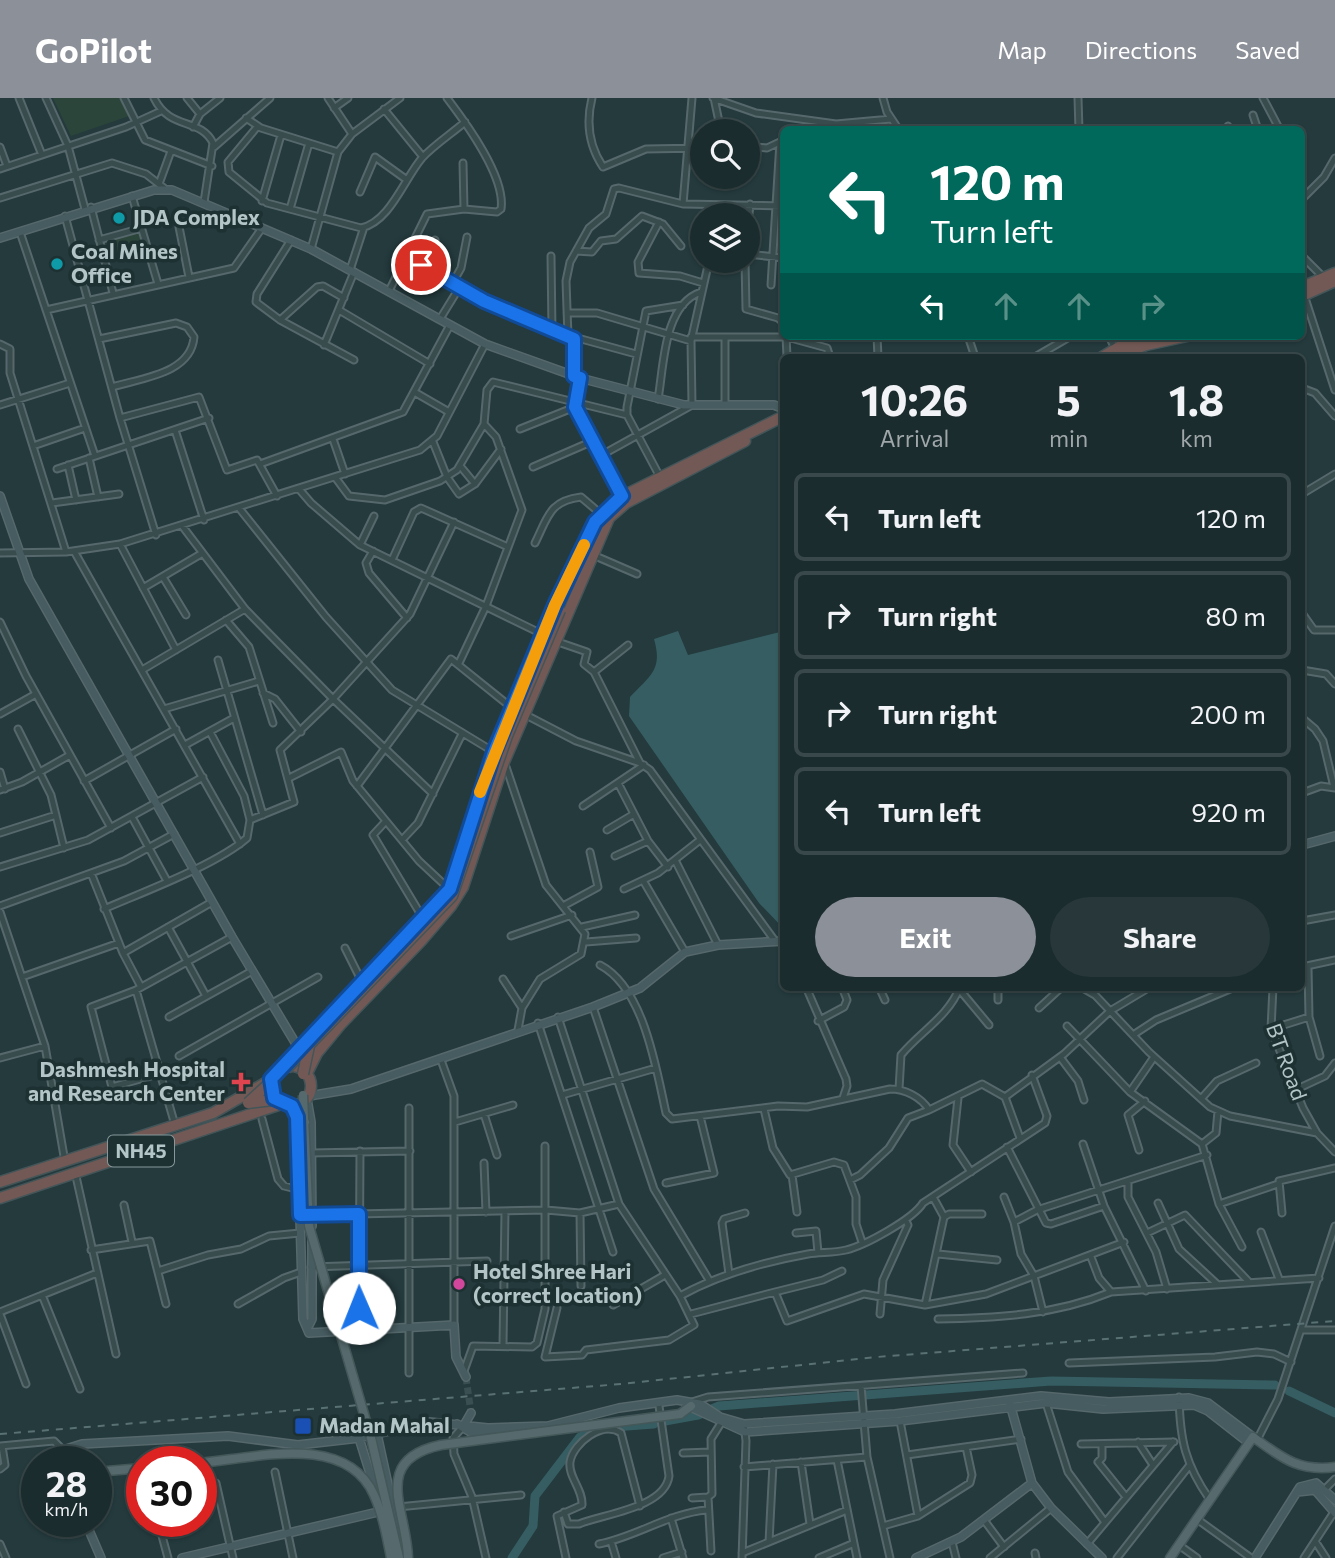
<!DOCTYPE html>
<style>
body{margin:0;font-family:Commissioner,sans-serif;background:#28383a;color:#f1f3f6;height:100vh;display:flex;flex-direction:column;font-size:26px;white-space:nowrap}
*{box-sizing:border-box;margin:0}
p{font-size:23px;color:#a0a7aa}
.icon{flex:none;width:38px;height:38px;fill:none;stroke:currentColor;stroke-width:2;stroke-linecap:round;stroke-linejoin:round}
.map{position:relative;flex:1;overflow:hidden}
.side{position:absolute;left:780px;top:256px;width:525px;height:637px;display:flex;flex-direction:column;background:#1b2c2e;border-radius:10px;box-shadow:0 2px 5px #0004,0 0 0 2px #39484a}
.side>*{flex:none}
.hud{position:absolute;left:780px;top:28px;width:525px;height:214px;border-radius:10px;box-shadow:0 2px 5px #0004,0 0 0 2px #39484a;background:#00695c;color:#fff;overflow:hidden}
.fabs{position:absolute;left:690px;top:21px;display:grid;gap:14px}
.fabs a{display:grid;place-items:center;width:70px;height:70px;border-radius:50%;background:#1b2c2e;box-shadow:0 2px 5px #0004,0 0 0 2px #39484a;font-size:35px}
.speed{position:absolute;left:21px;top:1348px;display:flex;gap:14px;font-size:35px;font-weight:700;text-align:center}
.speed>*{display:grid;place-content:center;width:91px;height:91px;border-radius:50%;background:#1b2c2e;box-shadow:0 2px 5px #0004,0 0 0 2px #39484a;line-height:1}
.speed small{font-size:18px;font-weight:400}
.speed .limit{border:10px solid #d22;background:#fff;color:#111}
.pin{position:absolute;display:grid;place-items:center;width:60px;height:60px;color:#fff;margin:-30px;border:4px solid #fff;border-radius:50%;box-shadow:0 2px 7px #0007}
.me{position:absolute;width:77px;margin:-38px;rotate:359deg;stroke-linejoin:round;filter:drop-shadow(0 0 5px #0008)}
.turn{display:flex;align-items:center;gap:24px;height:147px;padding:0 35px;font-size:32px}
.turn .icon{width:91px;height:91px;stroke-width:2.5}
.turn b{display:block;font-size:49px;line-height:60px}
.lanes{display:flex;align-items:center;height:66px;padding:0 35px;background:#0003;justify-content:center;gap:35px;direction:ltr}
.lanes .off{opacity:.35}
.eta{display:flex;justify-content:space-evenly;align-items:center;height:119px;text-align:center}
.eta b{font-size:42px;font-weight:700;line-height:49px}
.button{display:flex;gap:14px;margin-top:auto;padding:14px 35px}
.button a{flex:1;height:80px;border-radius:42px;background:#8c9099;color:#fff;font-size:28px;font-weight:700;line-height:80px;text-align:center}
.button a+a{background:#28383a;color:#f1f3f6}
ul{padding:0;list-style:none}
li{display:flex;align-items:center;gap:21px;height:88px;margin:0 14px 10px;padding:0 21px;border:4px solid #39484a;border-radius:10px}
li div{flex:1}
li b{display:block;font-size:26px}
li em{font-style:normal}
header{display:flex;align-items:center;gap:42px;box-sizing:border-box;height:98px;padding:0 35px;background:#8c9099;color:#fff}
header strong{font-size:33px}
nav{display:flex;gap:38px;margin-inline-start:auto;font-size:24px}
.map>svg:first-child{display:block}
.green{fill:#2c453a}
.water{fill:#365d62}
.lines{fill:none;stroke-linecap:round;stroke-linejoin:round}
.river{stroke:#365d62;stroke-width:9}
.secondary-tunnel{stroke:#3a4f52;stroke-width:7;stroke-dasharray:7 3.5;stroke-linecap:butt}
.street-casing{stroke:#56686b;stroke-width:9}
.secondary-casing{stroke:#56686b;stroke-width:10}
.primary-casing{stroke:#445759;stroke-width:11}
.highway-casing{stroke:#435558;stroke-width:13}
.street{stroke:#384b4d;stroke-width:5}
.secondary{stroke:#465c60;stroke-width:7}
.primary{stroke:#566a6d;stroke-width:8}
.highway{stroke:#735955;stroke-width:10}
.rail{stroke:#5a7174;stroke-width:2;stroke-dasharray:7 7;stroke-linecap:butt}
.primary-bridge-casing{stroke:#445759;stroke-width:11;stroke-linecap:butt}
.highway-bridge-casing{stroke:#435558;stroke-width:13;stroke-linecap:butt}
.primary-bridge{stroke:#566a6d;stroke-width:8}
.highway-bridge{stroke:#735955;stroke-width:10}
.route-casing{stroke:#114b97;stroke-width:18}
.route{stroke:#1a73e8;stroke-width:12}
.slow{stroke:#f59e0b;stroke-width:12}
.culture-dot{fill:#0f9aa8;stroke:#1d3032;stroke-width:2.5}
.health-dot{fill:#e0444e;stroke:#1d3032;stroke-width:2.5}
.hotel-dot{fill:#d1479c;stroke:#1d3032;stroke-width:2.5}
.transit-dot{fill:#1a4fb4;stroke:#1d3032;stroke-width:2.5}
.labels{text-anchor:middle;stroke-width:7;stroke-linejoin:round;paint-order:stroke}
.shield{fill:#1d3032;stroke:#87989b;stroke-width:2}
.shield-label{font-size:19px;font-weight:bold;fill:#b4c5c8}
.poi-label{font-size:21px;font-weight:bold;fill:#b4c5c8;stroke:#1d3032;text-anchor:start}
.street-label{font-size:21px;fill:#b4c5c8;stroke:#1d3032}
</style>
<header>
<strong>GoPilot</strong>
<nav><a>Map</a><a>Directions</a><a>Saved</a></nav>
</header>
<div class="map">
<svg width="1335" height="1460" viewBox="0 0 1335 1460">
<rect width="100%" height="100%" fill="#243a3d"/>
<!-- green -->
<path class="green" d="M53 0H122L129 18 71 38Z
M141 133 146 153 110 161 106 143Z"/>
<!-- water -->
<path class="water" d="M678 533 688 557 784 533V831L759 805 629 618 630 599C650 578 663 572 654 541Z"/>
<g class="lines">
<!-- river -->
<path class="river" d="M1289 1293 1335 1315
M665 1323 698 1317 719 1308 1051 1283 1275 1287
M512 1460 533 1428 535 1398 580 1339 600 1330 654 1326"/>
<!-- secondary-tunnel -->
<path class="secondary-tunnel" d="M466 1279 471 1315"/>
<defs>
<path id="street" d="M19 0 42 57
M46 0 68 48 85 111
M124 0 145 42 212 68
M154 0C170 33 200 19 213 45L204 104
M187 0 200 16
M328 0 352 36
M592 0C586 24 589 48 603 69L646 51 702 50
M713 0 756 15 836 26 891 21
M714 0 721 33
M883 0 887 14 899 32
M1078 0 1079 32
M1263 0 1280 32
M334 10 348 0
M384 11 423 59
M1253 17 1258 32
M246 20 261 30 338 54
M1228 28 1229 32
M193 29 200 16 220 0
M257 29 228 64 229 74 267 105 361 130C390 124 404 81 422 60 434 47 451 36 465 24
M747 48 767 50 784 42
M0 49 7 68
M214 49 270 0
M463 65 464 111
M0 71 126 29 161 13
M159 86 171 53
M360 94 375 59 407 82
M132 98 158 186
M0 100 112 65 146 76 164 90
M1302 101 1324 79 1335 60
M262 103 281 37
M683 106 692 0
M91 109 113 195
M290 111 309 45
M65 118 120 320 156 437
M659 124 638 164 639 175 680 178 703 185
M179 129 189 179
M20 134 95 358
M747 136 750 106
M99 142 142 130
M291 142 257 196 256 204 280 222 354 262
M435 142 422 170 484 203 552 233 636 256
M311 151 338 54 352 36 400 0
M576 153 592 154 601 143 616 141 642 118 663 126 681 148
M747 156 784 160
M551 158 552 233
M1302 158 1324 180
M745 163 746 211 778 220 784 225
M350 172 364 129
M452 186 461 170 467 139
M771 187 780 44
M389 193 427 116 464 111 497 114 501 111C506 79 466 25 447 0
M1304 197 1335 292
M46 212 234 170 262 130
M339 212 430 266
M567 215H597L691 243
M440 221 459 190
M280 222 317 189 323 188 344 200
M786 238 787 259
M877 238 878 259
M968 238 975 259
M1109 238 1115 251
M568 239 566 183 570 164 589 130 606 116 614 91 619 90 683 106 784 108
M691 239H787L827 250 830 259
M99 241 176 225 187 229 194 239C191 276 141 280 112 289
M725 241V306
M0 246 10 251V275L66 454
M324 247 354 174
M1035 259 1071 238
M574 278V241
M580 280 575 309 623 399
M1302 290 1315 295 1335 318
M416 295 449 314
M658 301C664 268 663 207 701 194
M0 307 70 285
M120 320 199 299 227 372 257 362 277 398
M520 331 575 309
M175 332 204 422
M333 341 345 376
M433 344 447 379 459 396 475 386 501 351
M33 348 85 330
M600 358 692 307 691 243 709 163
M89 360 98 399
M260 366 403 314 450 227
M68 367 76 402
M461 369 475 386
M533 369 593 343
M57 371 209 320
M335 379 349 398 385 402 440 383 457 372 484 326 487 292 493 284 627 317
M660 379 627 317V309L646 213 683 207
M299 391 311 405 360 447 544 537
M1302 396 1335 376
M52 405 119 396
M239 410 326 519 392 592 494 654
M183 429 245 511 333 601 433 696
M535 445C548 419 549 403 581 399L601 416
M120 446 176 552
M360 447 374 418
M74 453 240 746
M373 453 366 465 369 475 407 520
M0 455 66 454 120 446 420 352 437 338 485 246
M593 457 637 476
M392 462 414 414 421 410 508 449
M163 479 186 517
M143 490 201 456
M1302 515 1314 532H1335
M226 522 249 549 273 625
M0 524 26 578 111 730
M555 543 587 554 584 566 594 574
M628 547 594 574 640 665
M218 562 263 717
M459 565 486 508 522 412 496 339 484 326
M142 572 245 511
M1302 572 1326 576 1335 586
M263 595 275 601 301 634
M164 611 259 583
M0 616 36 596
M524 616 576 643 640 665 650 672 775 843
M1302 620 1315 631 1323 643 1334 689
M18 631 51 697 64 750
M210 634 244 698 250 722
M185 647 234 620
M505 666 546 787 585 836 581 856 540 881 522 910 518 932
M0 674 5 691
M289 680 341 654 353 683 419 763 449 791
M84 683 176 631
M618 685 648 743 668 769
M357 688 451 561 512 610
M0 692 22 684 70 657
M1302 695 1321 688 1335 690
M583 708 644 667
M132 719 167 783
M386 723 373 737 424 822
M607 732 634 716
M0 735 56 717
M402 742 418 725 462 636
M615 758 648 743
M676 764 718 847
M0 769 88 742 203 679
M91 775 123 855 141 889
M644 784 685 854
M624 791 658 775 700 742
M0 808 124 763 174 736
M563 808 598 789 590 754
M104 811C143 794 216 767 247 740L250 722 294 704 280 652 333 601 410 516 454 424
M0 814 45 948 65 1064
M1302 823 1335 817
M168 829 206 898
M582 829 635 817
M511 838 572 817
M586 844 636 840
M345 850 362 884
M123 855 212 804
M600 867C644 890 656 970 666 1015L672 1021 778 1008 807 1009 890 991C905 991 921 999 929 1012L908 1020 889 1050 860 1077 850 1082
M1302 869 1335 862
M1308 869 1309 919 1320 958
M22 879 119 845
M503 881 522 910
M806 889 846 981 847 988 843 1000
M879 889 885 902
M1081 889 1095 897 1149 954 1210 1009 1230 1018 1317 1035 1335 1054
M1273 889 1271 931 1303 1010 1317 1035
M959 891 989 927
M136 892 175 1027
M998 902V889
M593 909 654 1091 709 1182
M1039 910 1062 889
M169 919 252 873
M818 923 844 909 847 902 842 889
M538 925 613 1154
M1067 928 1130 994 1202 1046 1219 1106 1242 1149
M1271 931 1309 919
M1133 937 1156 922 1235 889
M179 958 318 879
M1060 959 1078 983 1084 1002
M0 960 45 948
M441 962 454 998V1227
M158 976 112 989 91 909 136 892 232 839
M899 991 901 957C921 933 948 919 960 889
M1295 992 1325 978 1335 965
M1130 994 1154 959
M562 997 656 970
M1005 999 1020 1040
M958 1000 953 1047 971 1074
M1201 1001 1217 983 1256 965
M409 1010V1275
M764 1011 773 1050 790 1077 834 1064 844 1067 856 1099V1126L862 1144
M929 1012 982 986 1005 999 1064 956 1110 913 1150 889
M484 1016 497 1057
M262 1021 278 1081 284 1088 300 1092
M455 1024 513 1007
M1083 1046 1104 1108 1146 1193
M1202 1046 1216 1035 1218 1013
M1007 1049 1046 1125 1051 1126 1104 1108
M1139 1052 1128 1017 1145 1003
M311 1055 410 1053
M484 1065 486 1114
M75 1074 116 1256
M792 1077 797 1114
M1128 1083V1099L1156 1154 1167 1191
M666 1085 714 1075 700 1018
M933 1099 944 1119
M1004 1099 1014 1124 1021 1156 1034 1178 1043 1214
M1158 1105 1179 1151 1217 1186
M1219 1106 1278 1086
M124 1107 132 1144
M580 1115 581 1188
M1282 1115 1279 1083 1335 1070
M308 1117 546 1112 580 1115 619 1106
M1014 1124 1037 1112 1207 1057
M1261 1134 1279 1181
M796 1135 816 1133 818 1155
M1147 1135 1185 1117 1248 1183
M91 1152 150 1143 166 1206
M938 1156 997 1162
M1091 1159 1099 1180 1111 1194 1319 1180
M311 1169 487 1163
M158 1173 208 1157 241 1151 269 1138 300 1135
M729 1176 722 1125 724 1121 745 1115
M775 1194 823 1182 842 1173
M42 1197 80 1291
M680 1198C720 1176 763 1164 808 1156 820 1154 834 1155 846 1152 866 1147 913 1121 923 1105L1045 1025 1047 1018 1032 977
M238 1206 284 1180 301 1174
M613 1207 665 1177
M925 1207 944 1119 949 1116H982
M557 1210 545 1259 582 1257 586 1252 669 1242 694 1227 680 1198 619 1106 558 919
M0 1214 97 1175
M0 1216 26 1286
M691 1216 775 1194 787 1223 864 1196 925 1207 986 1196 1124 1144
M880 1216 883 1182 908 1127 906 1123
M938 1221C997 1220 1055 1217 1111 1194
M359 1232 360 1053
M1301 1232H1335
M503 1247 505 1113
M1069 1265 1215 1259 1257 1254 1274 1256 1291 1264
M464 1273 473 1248 532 1249 537 1245 545 1211V1048
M861 1288 867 1359 890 1460
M1179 1299C1180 1342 1185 1366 1210 1402
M692 1304 708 1299 1023 1275
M1046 1305 1068 1374 1104 1423
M900 1323 918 1418
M461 1331 453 1340 454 1356 472 1399 486 1460
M1257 1342 1278 1301 1335 1128
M1138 1344 1153 1367
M1081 1346 1174 1344
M1102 1346V1360L1098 1364 1126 1399
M0 1348 54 1343 63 1352
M683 1355 711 1354
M907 1357 1021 1341
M837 1362 857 1460
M801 1364 810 1426
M744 1369 867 1359
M0 1371 5 1367 2 1348
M275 1374 293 1460
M216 1385 233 1460
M1326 1390 1335 1381
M692 1400 708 1399
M398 1409 521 1397
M564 1414 568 1426H579C603 1416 665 1410 669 1378L659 1308
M671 1420 683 1460
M984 1422 1004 1449
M158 1423 168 1460
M1201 1424 1251 1460
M883 1428 918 1418 970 1385 972 1377 966 1349
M611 1443 616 1460
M1315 1443 1326 1460
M769 1444 773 1366
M952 1444 956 1460
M0 1446 6 1460
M599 1446C636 1439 669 1415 707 1412
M1087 1446 1173 1344
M1183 1450 1197 1460
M711 1453 708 1399 712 1396 711 1341 721 1325
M742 1455 847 1412
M1035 1455 1036 1460
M566 1460 557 1418 582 1407C583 1391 568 1379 570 1364 573 1345 603 1322 621 1335L640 1408
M663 1460 682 1454
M742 1460 746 1343 744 1326
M819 1460 852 1446
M990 1460 1051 1410
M1117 1460 1189 1368
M1304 1460 1334 1414"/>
<path id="secondary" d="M0 140 154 92H172L311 151 485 246 580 280 684 307H774L784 311
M0 398 29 481 232 839 299 951
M1302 747 1335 738
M309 998 351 991 593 909 640 890 685 854 718 847 784 843
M307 1001 311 1024 312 1128
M292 1009 297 1019 303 1221 309 1235 454 1227 456 1259 466 1279
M308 1229 312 1221V1143
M1010 1306 1032 1385 1051 1410 1102 1460
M686 1307 745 1334 900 1323 1046 1305 1103 1311 1194 1307 1208 1313 1249 1345
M457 1326 472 1335H510
M463 1329 471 1315
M377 1336 404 1460
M359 1340 378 1401
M63 1363V1352L82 1346 228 1338 298 1347 359 1340 429 1324 488 1330 548 1328 619 1310 677 1302 700 1306 720 1319 744 1326 895 1316 1041 1298 1109 1304 1189 1300 1208 1305 1253 1339
M1297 1394 1315 1392 1335 1415
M85 1423 101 1460
M182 1460 395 1410
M916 1460 961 1439 1032 1385
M1255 1460 1300 1389 1316 1385 1335 1402"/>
<path id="primary" d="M680 1316 691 1308
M96 1374 142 1370
M1170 1460 1253 1339C1281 1359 1298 1374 1335 1369"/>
<path id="highway" d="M1302 189 1335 175
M1302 198 1335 183
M1102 259 1124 246 1152 238
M1117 259 1146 247 1187 238
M462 756 494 654 554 507 595 424 623 398 784 318
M433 812 454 781
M353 894 381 865
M271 988a20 20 0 1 1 40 0a20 20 0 1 1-40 0Z
M307 975 317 955 340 927 421 843 451 808 463 789 504 664 609 420 626 405 745 343
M0 1084 213 1015 267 984
M0 1100 281 1006"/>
</defs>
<!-- street casing -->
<use href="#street" class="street-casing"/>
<!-- secondary casing -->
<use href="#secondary" class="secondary-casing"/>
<!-- primary casing -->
<use href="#primary" class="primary-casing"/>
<!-- highway casing -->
<use href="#highway" class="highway-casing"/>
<!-- street -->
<use href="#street" class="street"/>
<!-- secondary -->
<use href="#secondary" class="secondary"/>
<!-- primary -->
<use href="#primary" class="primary"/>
<!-- highway -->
<use href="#highway" class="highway"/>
<!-- rail -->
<path class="rail" d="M0 1336 621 1286 877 1259 1335 1223"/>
<defs>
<path id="primary-bridge" d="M303 997 309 1128 371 1340 399 1460
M292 1003 305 1024
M201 1365C255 1360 346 1334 374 1397 383 1417 387 1439 391 1460
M408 1460C407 1412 370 1362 441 1347L680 1316"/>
<path id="highway-bridge" d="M286 971 452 798 507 638 560 512
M303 976 309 948
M248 1005 274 981
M248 1005 282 1001"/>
</defs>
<!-- primary-bridge casing -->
<use href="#primary-bridge" class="primary-bridge-casing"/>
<!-- highway-bridge casing -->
<use href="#highway-bridge" class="highway-bridge-casing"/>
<!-- primary-bridge -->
<use href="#primary-bridge" class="primary-bridge"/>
<!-- highway-bridge -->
<use href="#highway-bridge" class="highway-bridge"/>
</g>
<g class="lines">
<defs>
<path id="route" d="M359 1210V1116L300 1117 297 1019 292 1008 274 1000 271 981 450 791 494 654 555 507 595 424 622 398 575 309 580 280 574 278V241L484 203 421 167"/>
</defs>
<!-- route casing -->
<use href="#route" class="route-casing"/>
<!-- route -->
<use href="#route" class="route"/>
<!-- slow -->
<path class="slow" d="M480 694 555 507 584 447"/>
</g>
<!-- markers -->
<g class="culture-dot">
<circle cx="119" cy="120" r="7"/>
<circle cx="57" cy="166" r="7"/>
</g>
<path class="health-dot" d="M237.5 973.5h7v7h7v7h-7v7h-7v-7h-7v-7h7z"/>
<circle class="hotel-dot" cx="459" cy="1186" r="7"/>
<rect class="transit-dot" x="294" y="1319" width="18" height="18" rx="3.5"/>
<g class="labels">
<!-- shield labels -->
<rect class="shield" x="108" y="1037.5" width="66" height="31" rx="5"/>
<g class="shield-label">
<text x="141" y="1060">NH45</text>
</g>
<!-- poi labels -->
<g class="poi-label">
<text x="133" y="127">JDA Complex</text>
<text x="71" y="161">Coal Mines<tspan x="71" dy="24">Office</tspan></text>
<text x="225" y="979" text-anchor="end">Dashmesh Hospital<tspan x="225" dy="24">and Research Center</tspan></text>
<text x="473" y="1181">Hotel Shree Hari<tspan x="473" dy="24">(correct location)</tspan></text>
<text x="319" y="1335">Madan Mahal</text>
</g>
<!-- street labels -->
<g class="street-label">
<text transform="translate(1286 964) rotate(70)" y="7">BT Road</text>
</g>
</g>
</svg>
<div class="fabs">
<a><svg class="icon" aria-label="search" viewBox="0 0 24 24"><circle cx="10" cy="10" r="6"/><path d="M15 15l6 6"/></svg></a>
<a><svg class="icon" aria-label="layers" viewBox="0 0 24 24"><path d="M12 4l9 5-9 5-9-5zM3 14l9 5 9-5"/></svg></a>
</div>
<div class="speed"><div>28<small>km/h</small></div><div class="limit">30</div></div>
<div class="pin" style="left:421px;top:167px;background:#d93025"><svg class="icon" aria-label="arrive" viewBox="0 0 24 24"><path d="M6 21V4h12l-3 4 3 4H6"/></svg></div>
<svg class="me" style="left:359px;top:1210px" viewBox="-20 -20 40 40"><circle r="19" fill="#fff"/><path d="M0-13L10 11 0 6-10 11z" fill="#1a73e8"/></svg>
<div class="hud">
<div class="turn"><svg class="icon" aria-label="left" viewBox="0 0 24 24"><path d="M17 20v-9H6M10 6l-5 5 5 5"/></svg><div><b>120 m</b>Turn left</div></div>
<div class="lanes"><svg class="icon" aria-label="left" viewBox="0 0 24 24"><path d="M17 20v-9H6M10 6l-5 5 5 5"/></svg><svg class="icon off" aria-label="ahead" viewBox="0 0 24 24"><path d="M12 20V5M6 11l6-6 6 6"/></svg><svg class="icon off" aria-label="ahead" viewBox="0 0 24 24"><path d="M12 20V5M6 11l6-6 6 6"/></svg><svg class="icon off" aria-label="right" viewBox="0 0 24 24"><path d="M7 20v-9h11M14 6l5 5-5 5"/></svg></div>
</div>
<section class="side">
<div class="eta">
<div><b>10:26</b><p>Arrival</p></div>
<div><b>5</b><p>min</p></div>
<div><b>1.8</b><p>km</p></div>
</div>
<ul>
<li><svg class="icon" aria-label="left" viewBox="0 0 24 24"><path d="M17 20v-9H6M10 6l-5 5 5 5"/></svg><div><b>Turn left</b></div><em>120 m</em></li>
<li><svg class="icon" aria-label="right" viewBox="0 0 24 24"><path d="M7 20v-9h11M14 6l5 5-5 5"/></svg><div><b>Turn right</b></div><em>80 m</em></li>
<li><svg class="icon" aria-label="right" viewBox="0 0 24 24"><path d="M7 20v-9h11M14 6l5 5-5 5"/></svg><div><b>Turn right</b></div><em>200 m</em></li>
<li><svg class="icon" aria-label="left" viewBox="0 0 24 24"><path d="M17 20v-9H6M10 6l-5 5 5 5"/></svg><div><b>Turn left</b></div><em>920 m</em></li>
</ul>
<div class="button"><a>Exit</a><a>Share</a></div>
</section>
</div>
